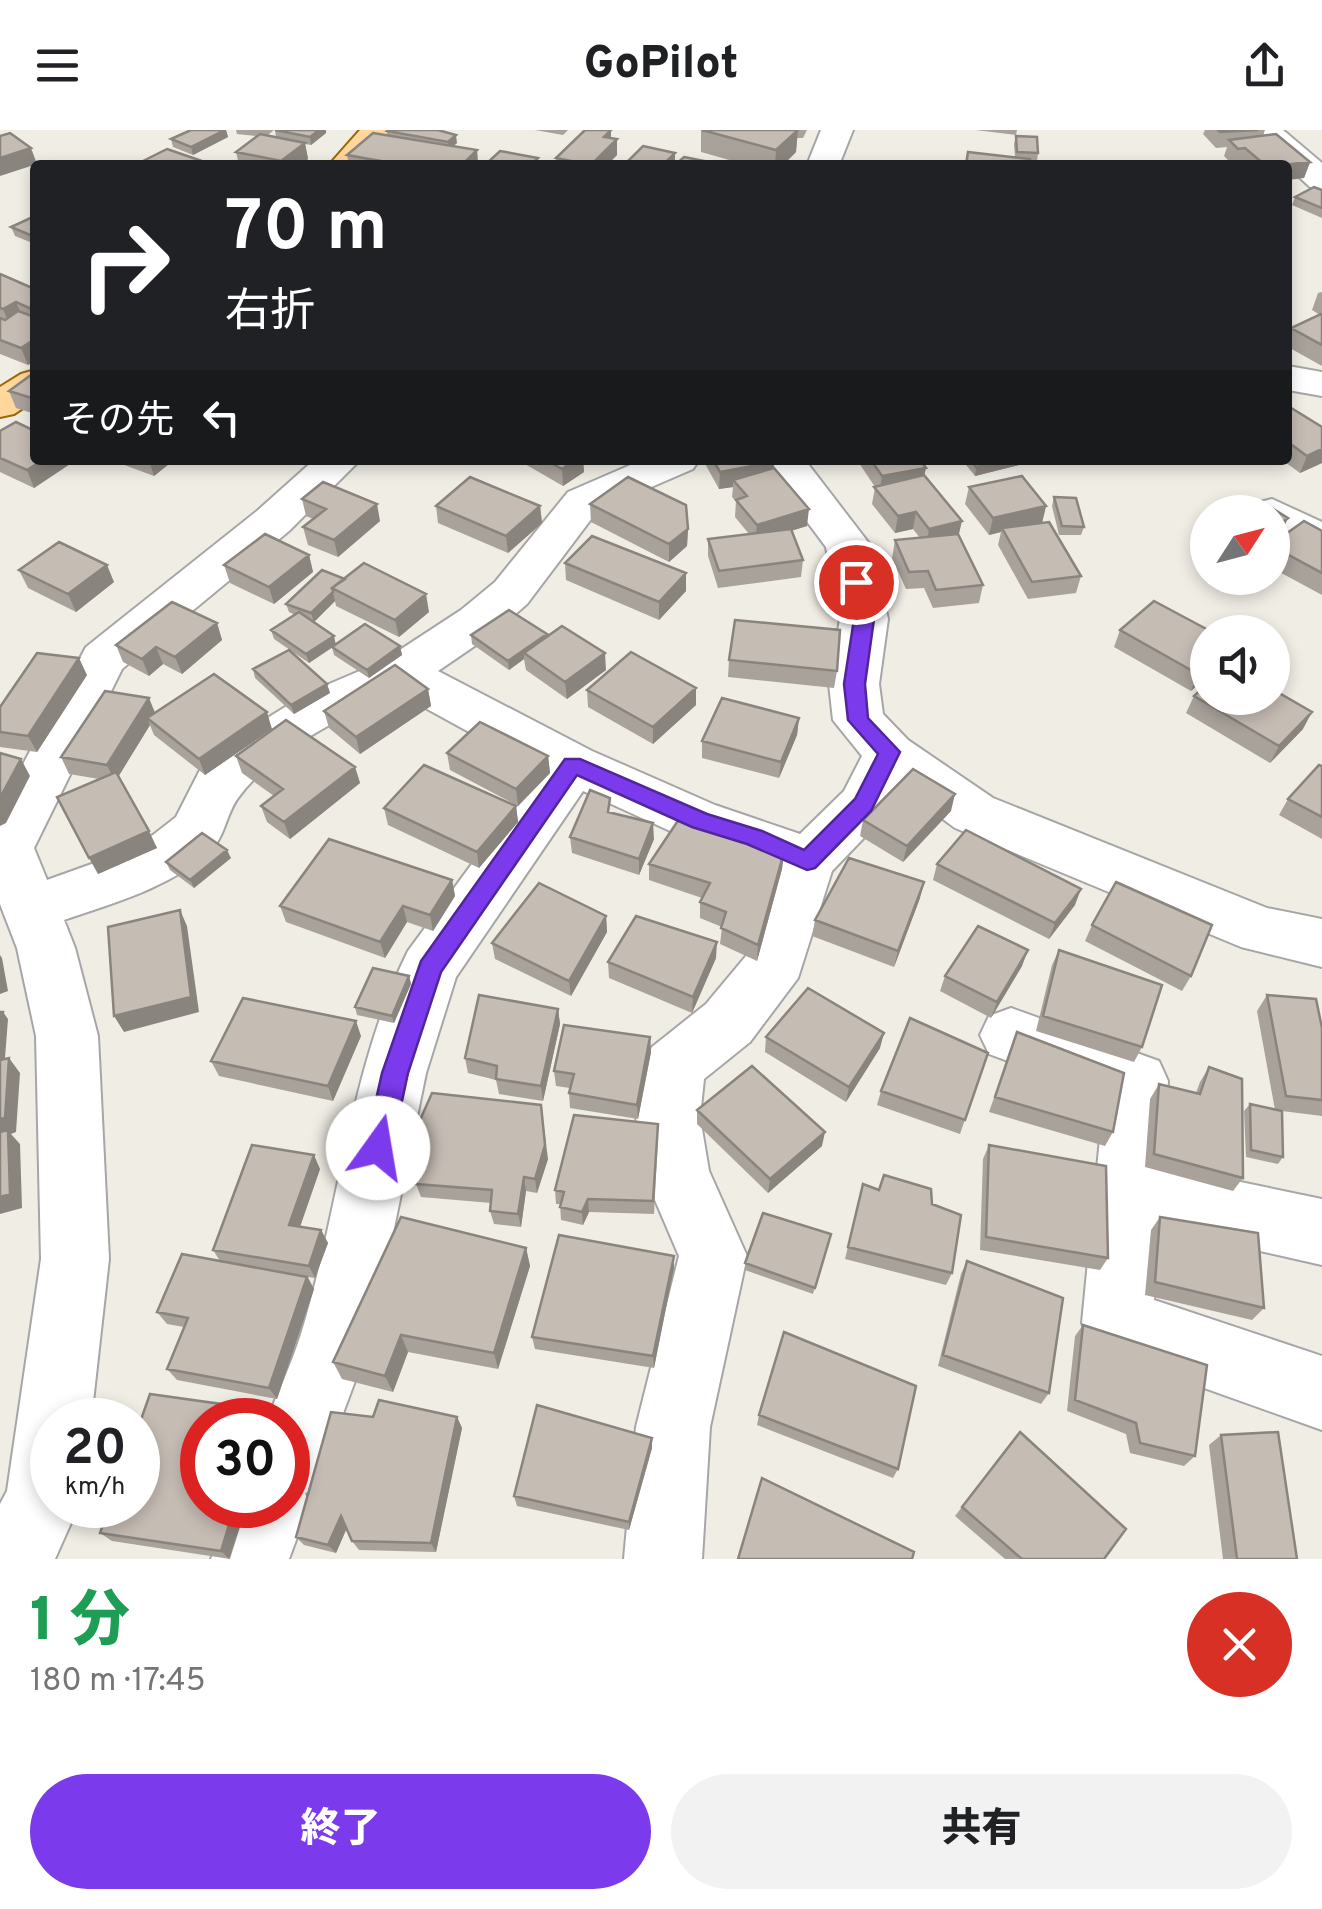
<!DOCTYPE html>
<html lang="ja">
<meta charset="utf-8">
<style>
body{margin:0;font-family:Overpass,"Noto Sans JP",sans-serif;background:#f2f2f2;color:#202124;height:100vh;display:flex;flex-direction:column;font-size:38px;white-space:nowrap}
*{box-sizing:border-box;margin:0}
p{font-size:32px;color:#757577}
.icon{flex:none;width:55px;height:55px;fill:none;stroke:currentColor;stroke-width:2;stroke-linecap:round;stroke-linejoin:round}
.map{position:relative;height:1429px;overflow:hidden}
.panel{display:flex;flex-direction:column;background:#fff;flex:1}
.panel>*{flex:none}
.top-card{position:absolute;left:30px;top:30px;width:1262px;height:305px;border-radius:10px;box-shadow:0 5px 15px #0003;background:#202124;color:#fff;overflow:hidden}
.needle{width:65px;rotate:54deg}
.buttons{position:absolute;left:1190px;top:365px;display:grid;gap:20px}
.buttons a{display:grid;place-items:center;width:100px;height:100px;border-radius:50%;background:#fff;box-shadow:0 5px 15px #0003;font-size:50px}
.speed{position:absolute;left:30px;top:1268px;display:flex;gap:20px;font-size:50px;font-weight:700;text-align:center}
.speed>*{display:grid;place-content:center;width:130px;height:130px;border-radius:50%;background:#fff;box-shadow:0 5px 15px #0003;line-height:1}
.speed small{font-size:25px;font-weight:400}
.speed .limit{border:15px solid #d22;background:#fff;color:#111}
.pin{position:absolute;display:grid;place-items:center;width:85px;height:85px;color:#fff;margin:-42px;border:5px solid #fff;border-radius:50%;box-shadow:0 2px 10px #0007}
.me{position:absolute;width:110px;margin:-55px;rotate:13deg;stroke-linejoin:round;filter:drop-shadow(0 0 8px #0008)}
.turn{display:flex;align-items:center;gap:35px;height:210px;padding:0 30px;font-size:45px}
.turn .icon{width:130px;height:130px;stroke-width:2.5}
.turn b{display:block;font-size:70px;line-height:85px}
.then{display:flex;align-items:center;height:95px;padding:0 30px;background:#0003;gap:20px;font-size:38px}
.round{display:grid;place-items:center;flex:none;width:105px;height:105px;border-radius:52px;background:#f2f2f2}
.headline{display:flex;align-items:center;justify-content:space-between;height:170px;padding:0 30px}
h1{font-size:60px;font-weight:800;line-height:75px;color:#1e9e55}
.button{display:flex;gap:20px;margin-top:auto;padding:20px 30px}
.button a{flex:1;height:115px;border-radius:60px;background:#7c3aed;color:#fff;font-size:40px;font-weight:800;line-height:115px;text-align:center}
.button a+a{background:#f2f2f2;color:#202124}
header{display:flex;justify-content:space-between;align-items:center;height:130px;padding:0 30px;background:#fff;font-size:45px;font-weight:800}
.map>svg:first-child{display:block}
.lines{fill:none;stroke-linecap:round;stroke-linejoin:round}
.minor-casing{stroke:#a6a6a6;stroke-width:4}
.major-casing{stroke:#9a6a00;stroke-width:4}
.minor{fill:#fff;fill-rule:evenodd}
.major{fill:#ffd69b;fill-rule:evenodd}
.wall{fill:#a9a29b}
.shaded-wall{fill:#8a847e}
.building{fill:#c5bcb4;stroke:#8a847e;stroke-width:2.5}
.route{fill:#7c3aed;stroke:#51269a;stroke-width:2.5}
</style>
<header><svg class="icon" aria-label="menu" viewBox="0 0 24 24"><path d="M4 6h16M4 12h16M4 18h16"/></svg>GoPilot<svg class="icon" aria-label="share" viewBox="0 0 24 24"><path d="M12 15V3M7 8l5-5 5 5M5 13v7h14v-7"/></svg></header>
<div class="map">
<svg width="1322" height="1429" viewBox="0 0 1322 1429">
<rect width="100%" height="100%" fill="#f0ede5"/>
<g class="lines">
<defs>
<path id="minor" d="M821 0H853L839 35H807Z
M1248 0H1283L1322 33V60L1310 57Z
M1288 236 1322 242V266L1288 260Z
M314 330H360L289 401 122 539 34 718 47 750 114 726 153 705 176 687 200 640 240 605 308 563 383 531 461 480 495 452 568 362 642 330H699L693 339 598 380 527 474 495 502 438 541 592 621 715 675 800 704 844 661 862 626 833 590 829 554 840 489 826 417 761 330H805L871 416 888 489 879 554 883 584 908 610 993 668 1267 778 1322 789V837L1241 817 955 698 899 657 882 689 832 741 798 848 750 912 704 949 700 987 709 1041 747 1126 710 1297 702 1429H624L636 1297 679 1126 643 1042 636 987 643 936 652 917 706 874 751 820 776 741 737 723 681 706 583 661 456 847 426 943 372 1205 315 1359 305 1363 309 1375 289 1429H211L233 1375H288V1290H267C278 1262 292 1233 301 1204 340 1078 349 940 408 821L540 641 398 563C343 586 274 619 238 668 226 684 225 708 209 722 169 758 113 773 64 790L75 818 98 906 109 1129 91 1290H52V1375H79L55 1429H0V1374L7 1361 41 1129 36 906 17 818 0 774V677L86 517 257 381Z
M1272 369 1322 392V424L1272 402V382H1250L1256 373Z
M1011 878 1159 931 1168 951 1163 1036 1322 1069V1135L1159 1098 1154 1170 1322 1226V1300L1092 1218 1082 1193 1104 967 989 924 980 905 989 886Z"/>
<path id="major" d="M360 0H393L363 35H329Z
M35 240V270L14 284 0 287V257L21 244Z"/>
</defs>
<!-- minor casing -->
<use href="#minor" class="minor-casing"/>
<!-- major casing -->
<use href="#major" class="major-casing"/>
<!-- minor -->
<use href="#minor" class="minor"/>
<!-- major -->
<use href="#major" class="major"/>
</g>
<!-- wall -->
<path class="wall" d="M226 0 228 7 193 25 173 17 171 9Z
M236 0H274L268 5 276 7 275 0H326V3L311 15 305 14 308 29 300 35H239L236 22 257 6 237 4Z
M535 0H568L563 5Z
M611 0V8L617 9V25L607 35H556V28Z
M701 0H807L803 8H797L796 22 783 35H747L701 22Z
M976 0H1017L1016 5Z
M1205 0H1265L1263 6 1310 32 1304 48 1288 35H1233L1224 26 1227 17 1216 18 1203 4Z
M387 1 457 13 453 16 477 20 478 35H349L347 25 387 5Z
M1016 6 1038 23 1037 31 1015 27 1014 14Z
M1322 60V88L1292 75 1295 67Z
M35 86V114L15 106 11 97Z
M0 144 30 157 35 154V230L28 235 0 224Z
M1322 162V236L1288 217V207L1291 198 1320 185 1312 180 1318 163Z
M35 242V284L16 278 9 261Z
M1288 276 1322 297V333L1300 343 1282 330H1288Z
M0 301 73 332 34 358 0 342Z
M111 330H174L154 346Z
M518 330H583L584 342 563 356Z
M703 330H774V338L807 396 791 401 803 430 801 447 718 458 708 426V409L749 404 735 387 736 371 732 367 733 357 719 359Z
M857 330H920L924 346 959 405 983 455 979 473 933 478 924 458 906 459 892 428 895 410 920 408 913 399 895 403 872 374 875 357Z
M962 330H1020L1019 335 975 346Z
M969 357 1046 376 1042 393 1081 446 1076 463 1028 469 998 415 1001 402 989 405 965 374Z
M1054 367 1084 397 1081 405H1059L1052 376Z
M302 369 380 391 338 427 308 415 303 397 313 389 306 386Z
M590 374 688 399 687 416 669 432 591 392Z
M436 376H540L542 393 508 423 438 393Z
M1322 401V465L1272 438V414Z
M309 425 313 442 274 474 230 453 224 435Z
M565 433 686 461 659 490 566 450Z
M19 440 114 452 76 482 28 458Z
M322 440 429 482 399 507 336 476 335 471 314 492 336 514 400 516 402 525 369 548 334 525 332 517 309 533 274 509 271 500 295 485 289 482 286 474Z
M217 493 222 510 182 544 163 534 149 546 123 532 116 515Z
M1120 500 1208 502V545L1191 561 1114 517Z
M471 505 547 506 606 540 567 569 526 540 524 529 509 540 472 514Z
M729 530 837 541 834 558 728 547Z
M253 539 327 554 330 563 294 584 255 548Z
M87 545 37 622 0 617V577Z
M696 558V575L653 614 588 577 587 560Z
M428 559 431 576 360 624 329 598 324 581Z
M1194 566 1303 599 1270 633 1186 583Z
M155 582 272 599 205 645 154 605 150 595 118 647 157 718 98 744 99 649 69 644 61 627Z
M799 588 797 605 779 648 702 628V611Z
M447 623 548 626 550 643 518 676 450 640Z
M236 626 355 637 360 653 290 709 267 692 261 676 274 666 242 643Z
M1322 636V709L1279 685 1288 669Z
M516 676 518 692 479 738 388 695 384 678Z
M951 681 903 732 860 706 863 690Z
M611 683 654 709 639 745 572 723 570 707Z
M784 722 782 739 757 831 720 814 722 797 700 788V772L702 768 649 750V734Z
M231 728 194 758 170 740 166 732Z
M937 734 1075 775 1049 809 933 750Z
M452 750 455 766 433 801 407 792 385 828 286 792 280 776Z
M920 768 894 837 812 806 815 790Z
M606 786 607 802 571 866 495 829 492 813Z
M1092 795 1191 846 1182 861 1085 811Z
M1059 820 1142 917 1134 932 1036 901 1052 835Z
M716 828 692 883 609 848 608 832Z
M1022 836 991 888 940 861 945 846Z
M409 846 411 854 394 893 357 885 355 877Z
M1267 865 1322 898V986L1282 981 1283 1027 1278 1034 1246 1027 1244 981 1250 974 1275 980 1257 881Z
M558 879 560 894 543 971 499 964 496 950 468 943 465 928Z
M1017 902 1113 1002 1105 1016 989 982Z
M361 906 333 971 219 946 211 931Z
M650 907 651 922 638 989 570 978 569 963 570 958 556 956 554 941Z
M766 907 880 918 846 972 765 922Z
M988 923 960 1004 877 975 881 961Z
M1209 937 1243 1048 1233 1061 1145 1037 1150 969 1159 954 1196 963 1200 952Z
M697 980 822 1016 768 1063 697 994Z
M658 1008 654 1084 589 1082 583 1095 561 1090 560 1074H556L555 1060Z
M989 1015 1108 1128 1100 1140 980 1120 983 1029Z
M404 1026 548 1029 537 1063 526 1061 521 1097 494 1094 490 1081 491 1073 421 1067 416 1054 418 1040H409Z
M320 1039 300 1097 321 1100 328 1113 315 1148 308 1147 314 1159 277 1269 177 1250 167 1239 184 1197 167 1194 157 1182 220 1131 213 1120Z
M863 1054 879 1060 932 1074 952 1143 946 1155 845 1129Z
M1160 1087 1264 1178 1252 1190 1145 1165 1151 1100Z
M831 1104 813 1164 745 1140V1133Z
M526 1118 530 1136 498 1239 408 1222 393 1262 342 1249 333 1232Z
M674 1126V1138L654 1238 535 1219 532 1207Z
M967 1131 1049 1263 1041 1274 938 1236 961 1144Z
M1083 1195 1195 1326 1184 1336 1130 1323 1126 1304 1067 1281 1075 1206Z
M150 1264 264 1280 272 1290H202V1375H247L230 1429 112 1411 100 1403 110 1375H138V1298Z
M759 1285 898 1339 893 1348 757 1295Z
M373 1287H457L462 1298 436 1422 359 1420 352 1411 347 1398 336 1423 304 1415 296 1407Z
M1020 1302 1104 1429H1005L955 1386Z
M1221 1305 1297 1429H1223L1209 1315Z
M652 1308V1318L629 1400 517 1376 514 1366Z"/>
<!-- shaded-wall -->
<path class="shaded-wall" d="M226 0 228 7 193 25 191 17Z
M319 0H326V3L311 15 310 7Z
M611 0V15L617 9V25L607 35H591L604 7Z
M798 0 796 22 783 35H775L776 20Z
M456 5 457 13 449 20 448 12Z
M305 13 308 29 300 35H282L281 31Z
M31 18 37 34 0 46V28Z
M477 20 478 35H462Z
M675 23V31L671 35H663Z
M1310 32 1304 48 1288 50V35Z
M16 172 23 189 10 196 3 179Z
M35 174V193L29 178Z
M35 209V230L28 235 21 218Z
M1322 319V333L1300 343 1307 326Z
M43 330H72L73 332 34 358 27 340Z
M149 330H174L154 346Z
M571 330H583L584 342 563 356 562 339Z
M1006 330H1020L1019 335 975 346 976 337Z
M774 332 773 349 733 350V357L719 359 720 342Z
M926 338 922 355 879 363 882 346Z
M377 374 380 391 338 427 334 410Z
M540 376 542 393 508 423 506 406Z
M1046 376 1042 393 1002 398 1001 402 989 405 993 388Z
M809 379 807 396 755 412 757 395Z
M916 382 913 399 895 403 898 386Z
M1288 388 1284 397 1272 406V400Z
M962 391 958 408 926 416 929 399Z
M688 399 687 416 669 432V414Z
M309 425 313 442 274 474 269 457Z
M107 435 114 452 76 482 68 464Z
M686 443V461L659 490V472Z
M333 462 335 471 314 492 311 483Z
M426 464 429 482 399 507 395 490Z
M217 493 222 510 182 544 175 527Z
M547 504 548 513 524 523V529L509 540 508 531Z
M334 506 336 515 309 533 306 524Z
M400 516 402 525 369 548 367 540Z
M156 517 163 534 149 546 142 529Z
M605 523 606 540 567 569 565 552Z
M79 528 87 545 37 622 28 606Z
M1208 535V545L1191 561 1198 544Z
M327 554 330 563 294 584 291 575Z
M696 558V575L653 614V597Z
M428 559 431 576 360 624 356 607Z
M149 568 156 585 147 588 150 595 115 652 107 635Z
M267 582 272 599 205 645 199 629Z
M1312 582 1303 599 1270 633 1279 616Z
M799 588 797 605 779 648 781 632Z
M548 626 550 643 518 676 516 659Z
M21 629 30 646 6 693 0 696V668Z
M355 637 360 653 290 709 284 692Z
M955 664 951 681 903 732 907 716Z
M516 676 518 692 479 738 477 722Z
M653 693 654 709 639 745V729Z
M149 701 157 718 98 744 89 728Z
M227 720 231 728 194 758 190 750Z
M784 722 782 739 757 831 758 815Z
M452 750 455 766 433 801 430 785Z
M924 752 920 768 894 837 898 821Z
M1081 759 1075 775 1049 809 1055 793Z
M403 776 407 792 385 828 380 812Z
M180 780 187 796 199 882 124 902 114 886Z
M606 786 607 802 571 866 569 851Z
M717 812 716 828 692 883 693 867Z
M1028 820 1022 836 991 888 997 872Z
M0 825 2 828 8 861 0 864Z
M409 846 411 854 394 893 392 886Z
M558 879 560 894 543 971 541 956Z
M3 882 8 889 4 941 0 942V909Z
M356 891 361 906 333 971 328 956Z
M884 903 880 918 846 972 849 957Z
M650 907 651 922 638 989 637 975Z
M9 928 20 943 16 1002 11 1004 20 1014 22 1078 0 1084V989Z
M541 975 548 1029 537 1063 535 1049Z
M825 1002 822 1016 768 1063 770 1049Z
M314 1025 320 1039 296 1108 289 1095Z
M524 1047 526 1061 521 1097 518 1084Z
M588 1069 589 1082 583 1095 582 1082Z
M321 1100 328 1113 315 1148 309 1136Z
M526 1118 530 1136 498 1239 494 1223Z
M674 1126V1138L654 1238 653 1226Z
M307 1147 314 1159 277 1269 269 1258Z
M401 1205 408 1222 393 1262 385 1246Z
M264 1280 272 1290H261Z
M457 1287 462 1298 436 1422 431 1413Z
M652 1308V1318L629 1400V1392Z
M235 1375H247L229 1429 221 1421Z
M341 1386 348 1395 336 1423 328 1415Z"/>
<!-- building -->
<path class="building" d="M191 0H225L191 17 171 9Z
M275 0H319L310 7Z
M388 0H438L456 5 448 12 387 1Z
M585 0H611L604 7 617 9 591 35 556 28Z
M702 0H798L776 20Z
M1218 0H1258L1220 2Z
M10 3 31 18 0 28V6Z
M373 3 477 20 462 35H403L347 25Z
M260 4 305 13 281 31 236 22Z
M1276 4 1310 32 1282 35H1265L1245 18 1238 19 1229 10Z
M1016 6 1037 7 1038 23 1017 22Z
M643 16 675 23 663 35H640L627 32Z
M167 19 199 30 189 35 137 34Z
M500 21 538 28 531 35H485Z
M968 22 1030 29 1029 35H966Z
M684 27 719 34 675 35Z
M1314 57 1322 60V78L1295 67Z
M35 86V107L11 97Z
M0 144 30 157 35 154V174L29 178 16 172 3 179 0 178Z
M18 181 35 187V209L21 218 0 210V188L5 190Z
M1322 185V215L1291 198 1321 184Z
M35 242V269L9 261Z
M1288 276 1322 297V319L1307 326 1288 312Z
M16 292 35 301V330H43L27 340 0 328V301Z
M546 330H575L562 339Z
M713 330H774V332L720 342Z
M871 330H920L926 338 882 346Z
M971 330H1006L976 337Z
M774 338 809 379 757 395 736 370 747 366 733 350Z
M924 345 962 391 929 399 916 382 898 386 874 357Z
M1022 346 1046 376 993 388 969 357Z
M470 347 540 376 506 406 436 376Z
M628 347 686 375 688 399 669 414 590 374Z
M323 352 377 374 334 410 303 397 326 379 302 369Z
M1054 367 1076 368 1084 397 1062 396Z
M1270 377 1288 388 1272 400V382H1263Z
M1304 391 1322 401V443L1272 416V414Z
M1049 392 1081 446 1032 452 1002 398Z
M791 399 803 430 719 441 708 409Z
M265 404 309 425 269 457 224 435Z
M958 404 983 455 936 460 928 441 909 442 895 410Z
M592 406 686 443 659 472 565 433Z
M59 412 107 435 68 464 19 440Z
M364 433 426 464 395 490 332 458Z
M322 440 345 449 332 458 333 462 311 483 286 474Z
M1154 471 1212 502H1208V535L1198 544 1120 500Z
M172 472 217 493 175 527 156 517 142 529 116 515Z
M509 480 547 504 508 531 471 505Z
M299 482 334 506 306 524 271 500Z
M735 490 840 500 837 541 729 530Z
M365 494 400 516 367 540 332 517Z
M562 496 605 523 565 552 524 523Z
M289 520 327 554 291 575 253 539Z
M631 522 696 558 653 597 587 560Z
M37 523 79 528 28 606 0 602V577Z
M395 535 428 559 356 607 324 581Z
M214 544 267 582 199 629 147 588Z
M1208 553V568H1272V559L1312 582 1279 616 1194 566Z
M105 561 149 568 107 635 61 627Z
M722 568 799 588 781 632 702 611Z
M286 590 355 637 284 692 261 676 283 659 236 626Z
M480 592 548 626 516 659 447 623Z
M0 623 21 629 0 668Z
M424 635 516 676 477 722 384 678Z
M1319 635 1322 636V687L1288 669Z
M913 639 955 664 907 716 863 690Z
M116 642 149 701 89 728 57 667Z
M590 660 610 668 608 682 653 693 639 729 570 707Z
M681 686 784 722 758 815 721 798 726 782 700 772 710 753 649 734Z
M966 700 1081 759 1055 793 937 734Z
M202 703 227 720 190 750 166 732Z
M329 709 452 750 430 785 403 776 380 812 280 776Z
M849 728 924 752 898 821 815 790Z
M1116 752 1212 795 1191 846 1092 795Z
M539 753 606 786 569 851 492 813Z
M180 780 191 867 114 886 108 797Z
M636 786 717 812 693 867 608 832Z
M978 796 1028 820 997 872 945 846Z
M1059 820 1162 855 1142 917 1043 886Z
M373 838 409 846 392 886 355 877Z
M808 858 884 903 849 957 766 907Z
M479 865 558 879 541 956 496 949 497 936 465 928Z
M1267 865 1316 869 1322 898V970L1286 966Z
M243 868 356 891 328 956 211 931Z
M0 882H3L0 909Z
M910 888 988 923 965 990 881 961Z
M564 895 650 907 637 975 569 963 574 944 554 941Z
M1017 902 1124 943 1113 1002 995 967Z
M9 928 5 988 0 989V930Z
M752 936 825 1002 770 1049 697 980Z
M1209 937 1242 949 1243 1048 1154 1024 1159 954 1200 964Z
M432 963 541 975 545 1015 535 1049 524 1047 518 1084 490 1081 492 1060 416 1054 419 1027 404 1026Z
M1250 974 1282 981 1283 1027 1251 1020Z
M574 985 658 994 653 1071 588 1069 582 1082 560 1077 564 1062 555 1060Z
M8 1000 10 1064 0 1067V1002Z
M252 1015 314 1025 289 1095 321 1100 309 1136 213 1120Z
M989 1015 1106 1036 1108 1128 986 1107Z
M884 1045 931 1059 932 1074 961 1085 952 1143 848 1117 863 1054 879 1060Z
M763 1083 831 1104 815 1158 745 1133Z
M401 1087 526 1118 494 1223 401 1205 385 1246 333 1232Z
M1160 1087 1258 1103 1264 1178 1155 1152Z
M559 1105 674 1126 653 1226 532 1207Z
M182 1124 307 1147 269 1258 167 1239 188 1188 157 1182Z
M967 1131 1063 1168 1049 1263 943 1225Z
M1083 1195 1207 1235 1195 1326 1140 1313 1136 1293 1075 1270Z
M784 1202 916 1256 898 1339 759 1285Z
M150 1264 264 1280 261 1290H202V1375H235L221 1421 100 1403 110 1375H138V1298Z
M379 1270 457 1287 431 1413 352 1411 341 1386 328 1415 296 1407 331 1282 373 1287Z
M537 1275 652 1308 629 1392 514 1366Z
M1020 1302 1126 1399 1104 1429H1022L962 1377Z
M1278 1302 1297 1429H1237L1221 1305Z
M762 1348 914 1422 912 1429H738Z"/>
<!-- route -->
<path class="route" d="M856 446 866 452 874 489 865 554 868 588 900 622 871 681 815 738 807 740 747 714 692 697 577 645 441 842 408 943 392 1018 388 1027 378 1030 369 1027 365 1018 382 943 421 831 565 629H580L707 684 762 701 804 720 855 669 878 624 848 590 844 554 854 489 846 452Z"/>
</svg>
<div class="buttons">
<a><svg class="needle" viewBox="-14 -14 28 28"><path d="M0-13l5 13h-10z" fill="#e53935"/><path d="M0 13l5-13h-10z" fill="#757577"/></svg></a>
<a><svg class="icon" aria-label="sound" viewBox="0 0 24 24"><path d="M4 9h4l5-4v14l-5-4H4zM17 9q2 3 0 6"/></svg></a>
</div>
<div class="speed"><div>20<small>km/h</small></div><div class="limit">30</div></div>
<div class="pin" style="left:856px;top:452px;background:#d93025"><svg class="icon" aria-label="arrive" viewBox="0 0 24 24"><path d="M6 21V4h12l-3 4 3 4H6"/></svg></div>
<svg class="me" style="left:378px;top:1018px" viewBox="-20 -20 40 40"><circle r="19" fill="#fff"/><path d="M0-13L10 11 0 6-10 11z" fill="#7c3aed"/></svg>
<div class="top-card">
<div class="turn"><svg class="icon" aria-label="right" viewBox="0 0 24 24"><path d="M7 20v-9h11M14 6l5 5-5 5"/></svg><div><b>70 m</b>右折</div></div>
<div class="then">その先<svg class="icon" aria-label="left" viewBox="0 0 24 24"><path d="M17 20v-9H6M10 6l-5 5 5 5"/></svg></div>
</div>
</div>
<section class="panel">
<div class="headline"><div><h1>1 分</h1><p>180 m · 17:45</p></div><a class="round" style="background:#d93025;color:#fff"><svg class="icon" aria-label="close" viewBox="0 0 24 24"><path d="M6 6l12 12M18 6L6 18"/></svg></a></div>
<div class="button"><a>終了</a><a>共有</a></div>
</section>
